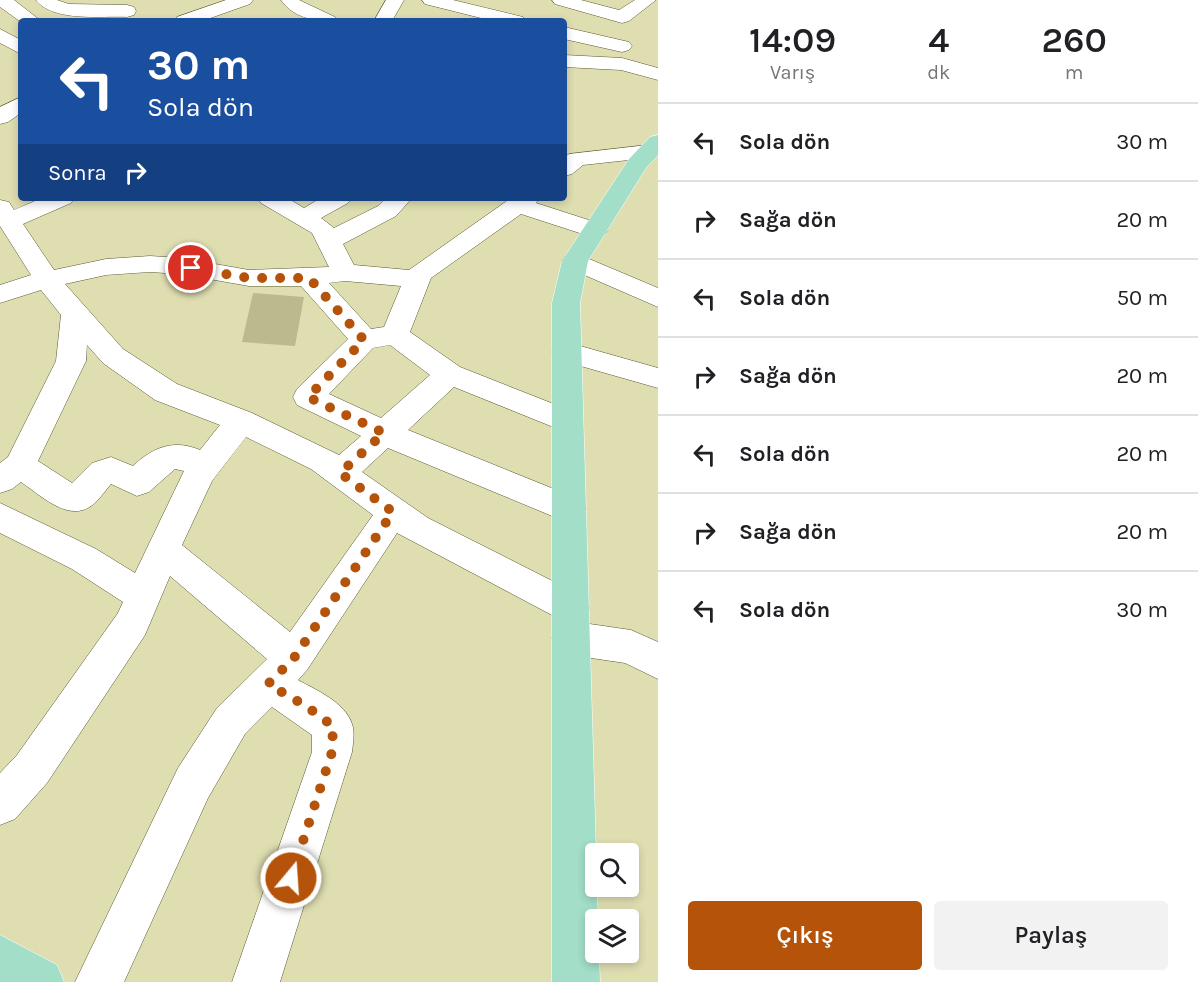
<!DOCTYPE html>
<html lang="tr">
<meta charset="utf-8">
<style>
body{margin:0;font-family:Karla,sans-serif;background:#f2f2f2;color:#202124;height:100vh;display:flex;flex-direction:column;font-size:22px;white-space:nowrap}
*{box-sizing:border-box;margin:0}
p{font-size:20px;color:#757577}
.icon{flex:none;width:33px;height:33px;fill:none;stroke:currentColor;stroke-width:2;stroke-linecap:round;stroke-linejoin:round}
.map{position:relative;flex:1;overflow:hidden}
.sheet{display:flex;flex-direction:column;background:#fff;width:540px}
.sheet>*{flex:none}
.banner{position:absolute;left:18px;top:18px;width:549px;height:183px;border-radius:6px;box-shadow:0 3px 9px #0003;background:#1a4fa0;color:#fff;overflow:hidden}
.fabs{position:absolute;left:585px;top:843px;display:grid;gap:12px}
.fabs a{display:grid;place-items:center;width:54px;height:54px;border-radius:6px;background:#fff;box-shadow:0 3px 9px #0003;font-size:30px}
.pin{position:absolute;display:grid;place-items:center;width:51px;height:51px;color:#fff;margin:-26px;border:3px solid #fff;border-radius:50%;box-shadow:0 2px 6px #0007}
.me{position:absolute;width:66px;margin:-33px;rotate:18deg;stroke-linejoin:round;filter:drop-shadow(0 0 4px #0008)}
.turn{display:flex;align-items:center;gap:21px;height:126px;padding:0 30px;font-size:27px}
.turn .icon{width:78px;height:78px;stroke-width:2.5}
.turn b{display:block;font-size:42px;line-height:51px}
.then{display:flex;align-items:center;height:57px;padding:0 30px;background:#0003;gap:12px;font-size:22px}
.eta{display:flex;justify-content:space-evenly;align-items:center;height:102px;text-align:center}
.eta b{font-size:36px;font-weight:600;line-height:42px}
.button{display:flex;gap:12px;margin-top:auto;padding:12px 30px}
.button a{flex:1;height:69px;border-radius:6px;background:#b45309;color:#fff;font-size:24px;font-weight:600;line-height:69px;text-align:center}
.button a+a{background:#f2f2f2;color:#202124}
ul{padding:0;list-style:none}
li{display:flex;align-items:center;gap:18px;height:78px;padding:0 30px;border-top:2px solid #e0e0e0}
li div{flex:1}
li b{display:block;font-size:22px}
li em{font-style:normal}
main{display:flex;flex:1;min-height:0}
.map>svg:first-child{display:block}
.building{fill:#bbba8f}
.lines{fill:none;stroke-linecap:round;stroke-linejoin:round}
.minor-casing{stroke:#595830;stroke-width:1}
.major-casing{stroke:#fff;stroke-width:1}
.minor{fill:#fff;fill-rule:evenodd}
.major{fill:#a3dec8;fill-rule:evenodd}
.route{stroke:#b45309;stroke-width:10;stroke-dasharray:0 18}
</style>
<main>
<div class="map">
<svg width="658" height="982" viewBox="0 0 658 982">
<rect width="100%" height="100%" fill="#dfdeb1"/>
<!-- building -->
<path class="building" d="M253 293 304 297 295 346 242 342Z"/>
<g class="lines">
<defs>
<path id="minor" d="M0 0H14L41 21 21 22 0 7Z
M36 0H57L69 4 127 5 134 7 136 11 134 15 127 17C102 16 52 22 36 0Z
M226 0H253L250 4 202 21H175L177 17Z
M281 0H299L335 17 337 21C316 21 294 19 281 0Z
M386 0H404L392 21H374Z
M422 0H453L523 17 525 21H493L425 4Z
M552 0H581L619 10 635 0H656L629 21 622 23 555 4Z
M564 27 629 42 632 46 629 50 622 52 564 39Z
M0 29 21 40V54L0 43Z
M564 55 622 58 658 68V80L621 70 564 67Z
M21 97V113L8 122 0 124V107Z
M648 145 656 147 658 150 656 157 583 165 572 174 564 176V158L569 154Z
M42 198H74L71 203 23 224 54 270 106 259 150 256 181 258 249 270 329 267 312 233 261 203 258 198H287L304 208 321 198H351L348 203 321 218 334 228 378 206 386 198H412L396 216 343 244 354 265 409 270 511 198H539L536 203 604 225 608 230 604 235 595 238 521 214 431 278 410 332 460 367 579 414 583 422 579 430 568 433 454 387 408 430 581 500 586 509 581 518 569 522 557 518 388 448 362 472 428 518 584 597 589 608 584 619 576 622 631 630 658 642V679L625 663 571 655 558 650 552 638 558 626 567 623 397 533 307 670 298 680C316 690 345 702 352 724 355 732 353 743 352 752L280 982H232L312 752V735L272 707 245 734 208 798 124 982H75L178 768 217 708 267 659 170 576 145 635 47 783 15 819 0 825V773L17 755 118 613 123 602 72 569 0 533V503L96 549 135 573 184 471 175 469 149 492 137 496 111 484C105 491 97 503 88 508 65 520 39 494 21 482L12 489 0 493V463L8 457 56 361 61 315 41 290 0 303V285L31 275 0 226V200L9 202 14 210ZM150 272 181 274 249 286H301L348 339 297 389 293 397 297 405 361 436 339 455 252 413 177 384 123 349 65 284 106 275ZM345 281 401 286 384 327 371 329 329 283ZM87 345 103 363 155 400 220 425 200 450C174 439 153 447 133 466L111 457 92 463 72 483 38 461 86 361ZM390 345 430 375 381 418 329 394 373 348ZM246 437 311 469 373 515 290 632 182 545 212 481Z
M575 253 658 288V307L566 267 562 261 566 255Z
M566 342 658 368V388L556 359 552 352 556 345Z"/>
<path id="major" d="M658 135V155L646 168 588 261 580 303 598 920H596V952H599L600 982H552V303L562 261 629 159 650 137Z
M0 935 57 965 64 982H0Z"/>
</defs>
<!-- minor casing -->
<use href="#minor" class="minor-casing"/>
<!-- major casing -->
<use href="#major" class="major-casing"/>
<!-- minor -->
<use href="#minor" class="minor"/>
<!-- major -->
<use href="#major" class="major"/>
</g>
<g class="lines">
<!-- route -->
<path class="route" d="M191 268 248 278H309L364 340 308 397 384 433 340 473 393 512 294 658 268 684 306 706 333 726 332 752 291 878"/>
</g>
</svg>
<div class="fabs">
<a><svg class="icon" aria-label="search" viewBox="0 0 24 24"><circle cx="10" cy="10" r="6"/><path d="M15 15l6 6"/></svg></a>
<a><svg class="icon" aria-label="layers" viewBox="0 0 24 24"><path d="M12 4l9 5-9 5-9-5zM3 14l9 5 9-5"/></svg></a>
</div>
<div class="pin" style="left:191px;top:268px;background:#d93025"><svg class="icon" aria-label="arrive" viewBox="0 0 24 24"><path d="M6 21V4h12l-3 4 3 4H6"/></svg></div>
<svg class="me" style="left:291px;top:878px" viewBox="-20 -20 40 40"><circle r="17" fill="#b45309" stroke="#fff" stroke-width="3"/><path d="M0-11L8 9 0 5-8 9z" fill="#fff"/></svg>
<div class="banner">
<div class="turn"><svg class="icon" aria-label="left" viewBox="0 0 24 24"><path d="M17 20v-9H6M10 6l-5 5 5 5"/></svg><div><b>30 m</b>Sola dön</div></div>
<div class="then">Sonra<svg class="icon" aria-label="right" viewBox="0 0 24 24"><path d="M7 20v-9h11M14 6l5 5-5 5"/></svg></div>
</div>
</div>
<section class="sheet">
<div class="eta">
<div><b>14:09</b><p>Varış</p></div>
<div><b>4</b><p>dk</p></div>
<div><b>260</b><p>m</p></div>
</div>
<ul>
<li><svg class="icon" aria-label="left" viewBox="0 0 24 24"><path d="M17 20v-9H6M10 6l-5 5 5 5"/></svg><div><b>Sola dön</b></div><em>30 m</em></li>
<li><svg class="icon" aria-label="right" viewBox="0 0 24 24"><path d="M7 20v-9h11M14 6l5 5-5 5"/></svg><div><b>Sağa dön</b></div><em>20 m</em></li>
<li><svg class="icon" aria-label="left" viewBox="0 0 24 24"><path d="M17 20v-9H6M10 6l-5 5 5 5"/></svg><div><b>Sola dön</b></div><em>50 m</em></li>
<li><svg class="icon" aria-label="right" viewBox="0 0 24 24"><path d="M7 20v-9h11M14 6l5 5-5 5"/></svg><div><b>Sağa dön</b></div><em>20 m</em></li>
<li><svg class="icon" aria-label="left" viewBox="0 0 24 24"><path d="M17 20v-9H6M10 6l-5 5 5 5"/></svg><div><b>Sola dön</b></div><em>20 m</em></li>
<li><svg class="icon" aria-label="right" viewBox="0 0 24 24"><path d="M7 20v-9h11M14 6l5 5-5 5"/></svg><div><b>Sağa dön</b></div><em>20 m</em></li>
<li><svg class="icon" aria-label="left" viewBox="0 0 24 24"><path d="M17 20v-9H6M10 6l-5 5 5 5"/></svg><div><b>Sola dön</b></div><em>30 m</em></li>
</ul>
<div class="button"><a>Çıkış</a><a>Paylaş</a></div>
</section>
</main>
